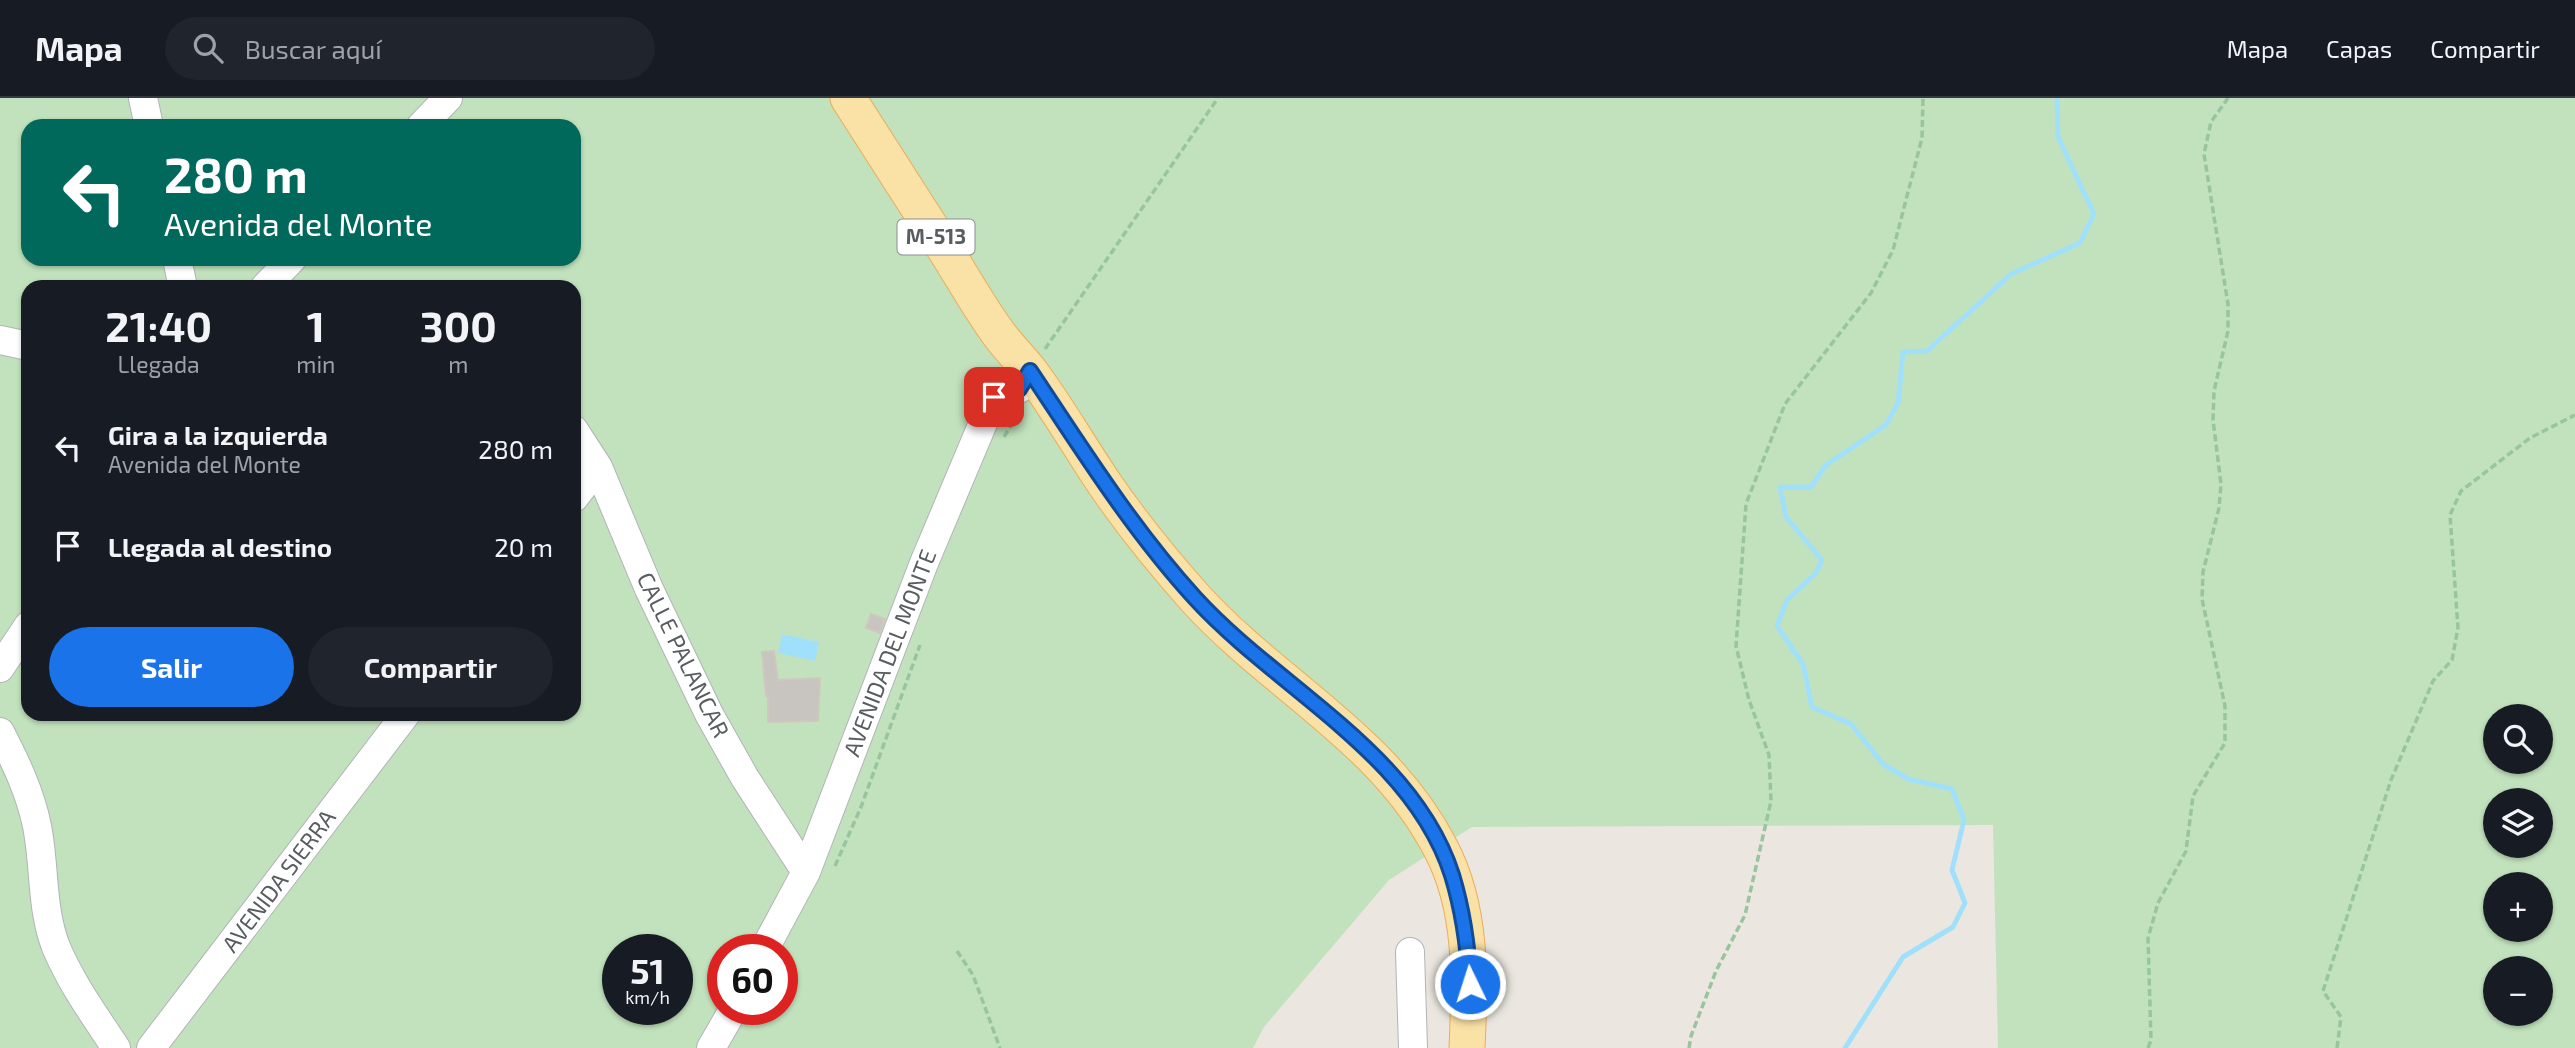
<!DOCTYPE html>
<html lang="es">
<meta charset="utf-8">
<style>
body{margin:0;font-family:"Exo 2",sans-serif;background:#20242c;color:#f1f3f6;height:100vh;display:flex;flex-direction:column;font-size:26px;white-space:nowrap}
*{box-sizing:border-box;margin:0}
p{font-size:23px;color:#9ea1a6}
.icon{flex:none;width:38px;height:38px;fill:none;stroke:currentColor;stroke-width:2;stroke-linecap:round;stroke-linejoin:round}
.map{position:relative;flex:1;overflow:hidden}
.side{position:absolute;left:21px;top:182px;width:560px;height:441px;display:flex;flex-direction:column;background:#171b24;border-radius:21px;box-shadow:0 2px 5px #0004}
.side>*{flex:none}
.guide{position:absolute;left:21px;top:21px;width:560px;height:147px;border-radius:21px;box-shadow:0 2px 5px #0004;background:#00695c;color:#fff;overflow:hidden}
.controls{position:absolute;left:2483px;top:606px;display:grid;gap:14px}
.controls a{display:grid;place-items:center;width:70px;height:70px;border-radius:50%;background:#171b24;box-shadow:0 2px 5px #0004;font-size:35px}
.speed{position:absolute;left:602px;top:836px;display:flex;gap:14px;font-size:35px;font-weight:700;text-align:center}
.speed>*{display:grid;place-content:center;width:91px;height:91px;border-radius:50%;background:#171b24;box-shadow:0 2px 5px #0004;line-height:1}
.speed small{font-size:18px;font-weight:400}
.speed .limit{border:10px solid #d22;background:#fff;color:#111}
.pin{position:absolute;display:grid;place-items:center;width:60px;height:60px;color:#fff;margin:-30px;border-radius:14px;box-shadow:0 4px 10px #0006}
.me{position:absolute;width:77px;margin:-38px;rotate:356deg;stroke-linejoin:round;filter:drop-shadow(0 0 5px #0008)}
.turn{display:flex;align-items:center;gap:24px;height:147px;padding:0 28px;font-size:32px}
.turn .icon{width:91px;height:91px;stroke-width:2.5}
.turn b{display:block;font-size:49px;line-height:60px}
.eta{display:flex;justify-content:space-evenly;align-items:center;height:119px;text-align:center}
.eta b{font-size:42px;font-weight:700;line-height:49px}
.action{display:flex;gap:14px;margin-top:auto;padding:14px 28px}
.action a{flex:1;height:80px;border-radius:42px;background:#1a73e8;color:#fff;font-size:28px;font-weight:700;line-height:80px;text-align:center}
.action a+a{background:#20242c;color:#f1f3f6}
ul{padding:0;list-style:none}
li{display:flex;align-items:center;gap:21px;height:98px;padding:0 28px}
li div{flex:1}
li b{display:block;font-size:26px}
li em{font-style:normal}
header{display:flex;align-items:center;gap:42px;box-sizing:border-box;height:98px;padding:0 35px;background:#171b24;border-bottom:2px solid #363941}
header strong{font-size:33px}
nav{display:flex;gap:38px;margin-inline-start:auto;font-size:24px}
.search{width:490px;height:63px;background:#20242c;display:flex;align-items:center;gap:18px;box-sizing:border-box;padding:0 24px;border-radius:38px;color:#9ea1a6;font-size:26px}
.map>svg:first-child{display:block}
.green{fill:#c2e2bd;fill-rule:evenodd}
.water{fill:#a1e0fa}
.lines{fill:none;stroke-linecap:round;stroke-linejoin:round}
.stream{stroke:#a1e0fa;stroke-width:5}
.building{fill:#c8c4bf;stroke:#cfc8bf;stroke-width:2}
.minor-casing{stroke:#b1b4b7;stroke-width:30}
.major-casing{stroke:#e9ad5b;stroke-width:37}
.path{stroke:#98c59e;stroke-width:3.5;stroke-dasharray:7 3.5;stroke-linecap:butt}
.minor{stroke:#fff;stroke-width:28}
.major{stroke:#fae1a6;stroke-width:35}
.route-casing{stroke:#114b97;stroke-width:18}
.route{stroke:#1a73e8;stroke-width:12}
.labels{text-anchor:middle;stroke-width:5;stroke-linejoin:round;paint-order:stroke}
.shield{fill:#fff;stroke:#8b8e90;stroke-width:2}
.shield-label{font-size:21px;font-weight:bold;fill:#595d60}
.street-label{font-size:23px;fill:#595d60;stroke:#fff}
</style>
<header>
<strong>Mapa</strong>
<div class="search"><svg class="icon" aria-label="search" viewBox="0 0 24 24"><circle cx="10" cy="10" r="6"/><path d="M15 15l6 6"/></svg>Buscar aquí</div>
<nav><a>Mapa</a><a>Capas</a><a>Compartir</a></nav>
</header>
<div class="map">
<svg width="2575" height="950" viewBox="0 0 2575 950">
<rect width="100%" height="100%" fill="#ebe7e0"/>
<!-- green -->
<path class="green" d="M0 0H2575V950H1998L1993 727 1472 729 1389 782 1264 929 1253 950H0ZM28 28H574V161H28ZM28 189H574V616H28ZM2496 618H2541V663H2496ZM2496 702H2541V747H2496ZM2496 786H2541V831H2496ZM618 852H677V912H618ZM723 852H782V912H723ZM2496 870H2541V915H2496Z"/>
<!-- water -->
<path class="water" d="M782 536 819 544 815 563 778 555Z"/>
<g class="lines">
<!-- stream -->
<path class="stream" d="M1845 950 1903 859 1953 829 1965 805 1952 772 1964 722 1952 691 1908 681 1883 666 1851 626 1812 609 1803 566 1777 528 1787 502 1816 475 1822 462 1786 419 1780 389H1811L1826 367 1886 327 1898 305 1903 254 1927 253 2011 176 2080 145 2094 116 2058 39 2057 0"/>
</g>
<!-- building -->
<path class="building" d="M871 516 885 521 880 535 866 530Z
M774 553 778 582 820 580 818 623 768 624V598H766L762 554Z"/>
<g class="lines">
<defs>
<path id="minor" d="M143 0 149 28
M421 28 448 0
M177 161 183 189
M265 189 292 161
M0 242 28 248
M574 332 598 369 649 491 709 616 745 680 806 774
M574 400 598 369
M0 570 28 528
M0 634C16 665 30 694 37 728 45 768 41 811 56 849 71 885 95 918 116 950
M764 852 806 774 924 465 994 299 1019 291 1030 273
M1410 854 1413 950
M151 950 406 616
M711 950 733 912"/>
<path id="major" d="M848 0C881 51 913 102 946 153 963 180 978 207 996 232 1006 247 1019 259 1030 273 1057 309 1079 348 1104 385 1132 426 1163 464 1195 500 1275 588 1383 640 1440 749 1473 810 1470 883 1467 950"/>
</defs>
<!-- minor casing -->
<use href="#minor" class="minor-casing"/>
<!-- major casing -->
<use href="#major" class="major-casing"/>
<!-- path -->
<path class="path" d="M1045 251 1218 0
M1004 339 1018 316
M835 768 861 709 920 547
M957 853 973 877 1000 950
M1689 950 1691 938 1716 873 1745 817 1771 703 1769 657 1749 602 1736 548 1746 406 1785 306 1871 195 1893 152 1922 40 1923 0
M2148 950 2151 942 2148 840 2158 805 2186 753 2193 698 2225 645V608L2202 501 2203 474 2219 410 2221 386 2213 322 2214 293 2228 233V206L2204 56 2211 24 2228 0
M2337 950 2341 919 2323 893 2391 682 2433 583 2452 562 2458 530 2450 417 2461 393 2530 340 2575 317"/>
<!-- minor -->
<use href="#minor" class="minor"/>
<!-- major -->
<use href="#major" class="major"/>
</g>
<g class="lines">
<defs>
<path id="route" d="M994 299 1019 291 1030 273C1082 351 1132 431 1195 500 1277 590 1413 655 1452 777 1463 813 1468 849 1470 886"/>
</defs>
<!-- route casing -->
<use href="#route" class="route-casing"/>
<!-- route -->
<use href="#route" class="route"/>
</g>
<g class="labels">
<!-- shield labels -->
<rect class="shield" x="897.5" y="121.5" width="77" height="35" rx="5"/>
<g class="shield-label">
<text x="936" y="146">M-513</text>
</g>
<!-- street labels -->
<g class="street-label">
<text transform="translate(890 555) rotate(-69)" y="8">AVENIDA DEL MONTE</text>
<text transform="translate(683 557) rotate(64)" y="8">CALLE PALANCAR</text>
<text transform="translate(279 783) rotate(-53)" y="8">AVENIDA SIERRA</text>
</g>
</g>
</svg>
<div class="controls">
<a><svg class="icon" aria-label="search" viewBox="0 0 24 24"><circle cx="10" cy="10" r="6"/><path d="M15 15l6 6"/></svg></a>
<a><svg class="icon" aria-label="layers" viewBox="0 0 24 24"><path d="M12 4l9 5-9 5-9-5zM3 14l9 5 9-5"/></svg></a>
<a>+</a>
<a>−</a>
</div>
<div class="speed"><div>51<small>km/h</small></div><div class="limit">60</div></div>
<div class="pin" style="left:994px;top:299px;background:#d93025"><svg class="icon" aria-label="arrive" viewBox="0 0 24 24"><path d="M6 21V4h12l-3 4 3 4H6"/></svg></div>
<svg class="me" style="left:1470px;top:886px" viewBox="-20 -20 40 40"><circle r="17" fill="#1a73e8" stroke="#fff" stroke-width="3"/><path d="M0-11L8 9 0 5-8 9z" fill="#fff"/></svg>
<div class="guide">
<div class="turn"><svg class="icon" aria-label="left" viewBox="0 0 24 24"><path d="M17 20v-9H6M10 6l-5 5 5 5"/></svg><div><b>280 m</b>Avenida del Monte</div></div>
</div>
<section class="side">
<div class="eta">
<div><b>21:40</b><p>Llegada</p></div>
<div><b>1</b><p>min</p></div>
<div><b>300</b><p>m</p></div>
</div>
<ul>
<li><svg class="icon" aria-label="left" viewBox="0 0 24 24"><path d="M17 20v-9H6M10 6l-5 5 5 5"/></svg><div><b>Gira a la izquierda</b><p>Avenida del Monte</p></div><em>280 m</em></li>
<li><svg class="icon" aria-label="arrive" viewBox="0 0 24 24"><path d="M6 21V4h12l-3 4 3 4H6"/></svg><div><b>Llegada al destino</b></div><em>20 m</em></li>
</ul>
<div class="action"><a>Salir</a><a>Compartir</a></div>
</section>
</div>
